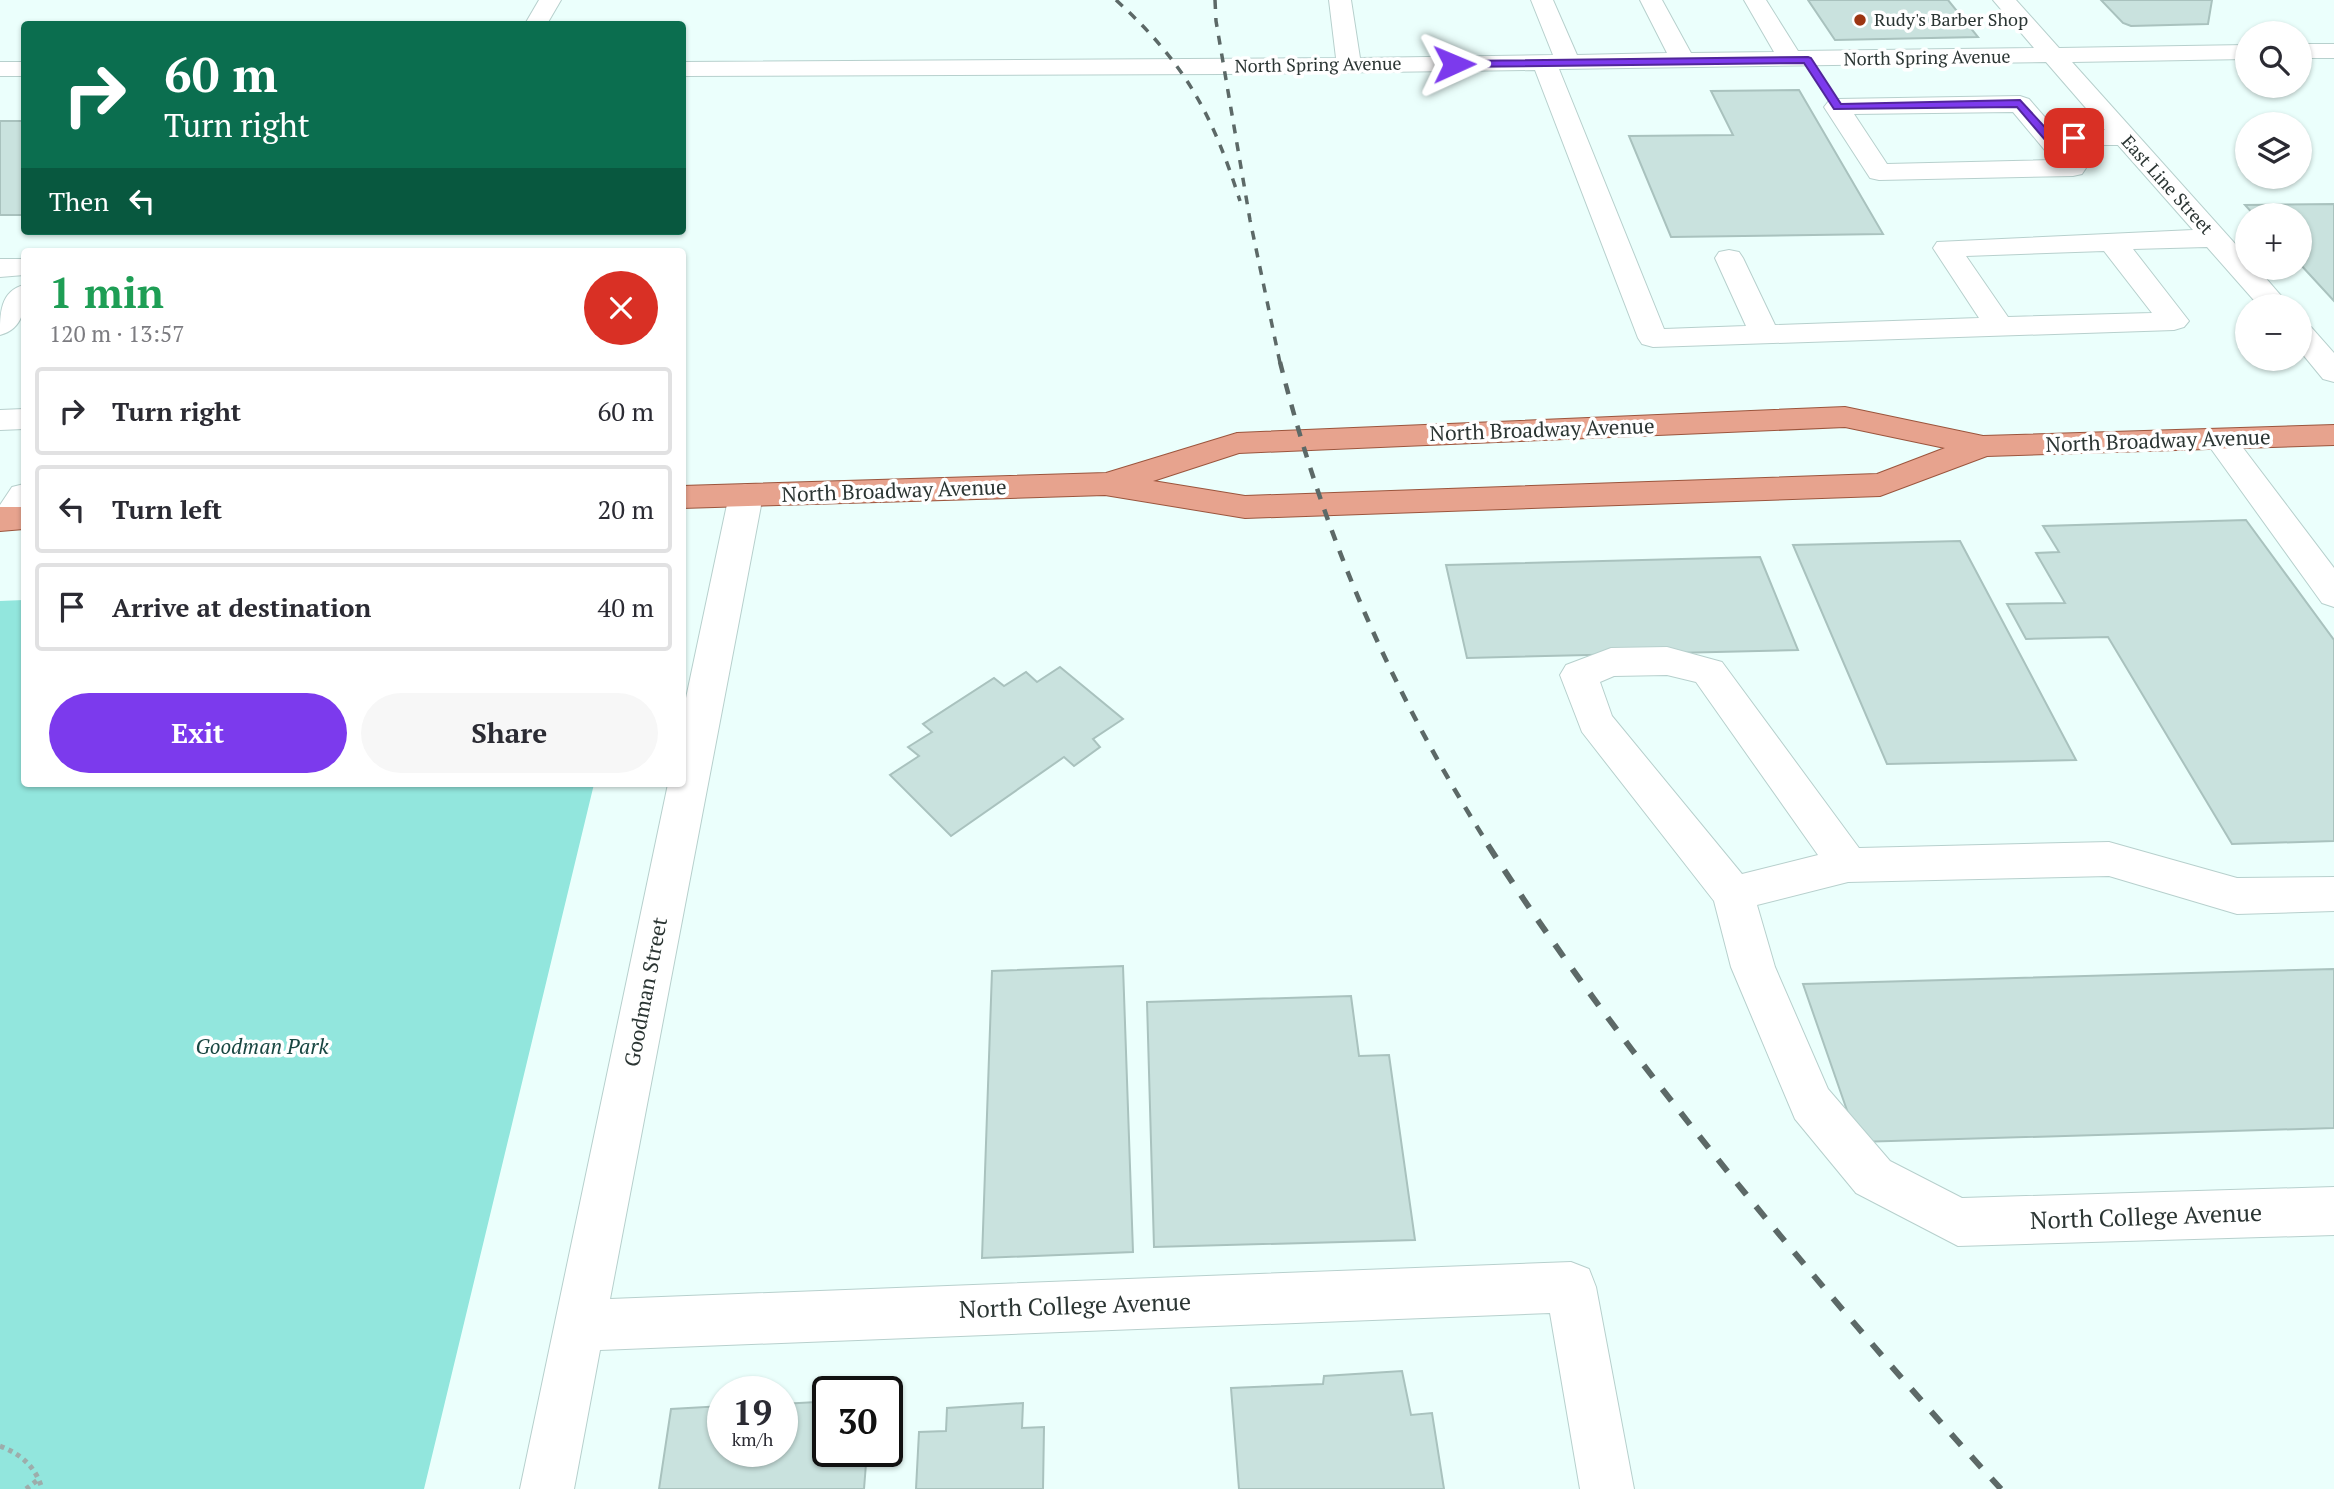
<!DOCTYPE html>
<meta charset="utf-8">
<style>
body{margin:0;font-family:"PT Serif",serif;background:#f7f7f7;color:#2b2b33;height:100vh;display:flex;flex-direction:column;font-size:26px;white-space:nowrap}
*{box-sizing:border-box;margin:0}
p{font-size:23px;color:#7c7c81}
.icon{flex:none;width:38px;height:38px;fill:none;stroke:currentColor;stroke-width:2;stroke-linecap:round;stroke-linejoin:round}
.map{position:relative;flex:1;overflow:hidden}
.panel{position:absolute;left:21px;top:248px;width:665px;height:539px;display:flex;flex-direction:column;background:#fff;border-radius:7px;box-shadow:0 2px 5px #0004}
.panel>*{flex:none}
.guide{position:absolute;left:21px;top:21px;width:665px;height:214px;border-radius:7px;box-shadow:0 2px 5px #0004;background:#0b6e4f;color:#fff;overflow:hidden}
.fabs{position:absolute;left:2235px;top:21px;display:grid;gap:14px}
.fabs a{display:grid;place-items:center;width:77px;height:77px;border-radius:50%;background:#fff;box-shadow:0 2px 5px #0004;font-size:35px}
.speed{position:absolute;left:707px;top:1376px;display:flex;gap:14px;font-size:35px;font-weight:700;text-align:center}
.speed>*{display:grid;place-content:center;width:91px;height:91px;border-radius:50%;background:#fff;box-shadow:0 2px 5px #0004;line-height:1}
.speed small{font-size:18px;font-weight:400}
.speed .limit{border:4px solid #111;border-radius:10px;background:#fff;color:#111}
.pin{position:absolute;display:grid;place-items:center;width:60px;height:60px;color:#fff;margin:-30px;border-radius:14px;box-shadow:0 4px 10px #0006}
.me{position:absolute;width:77px;margin:-38px;rotate:89deg;stroke-linejoin:round;filter:drop-shadow(0 0 5px #0008)}
.turn{display:flex;align-items:center;gap:24px;height:147px;padding:0 28px;font-size:32px}
.turn .icon{width:91px;height:91px;stroke-width:2.5}
.turn b{display:block;font-size:49px;line-height:60px}
.then{display:flex;align-items:center;height:66px;padding:0 28px;background:#0003;gap:14px;font-size:26px}
.round{display:grid;place-items:center;flex:none;width:74px;height:74px;border-radius:37px;background:#f7f7f7}
.overview{display:flex;align-items:center;justify-content:space-between;height:119px;padding:0 28px}
h1{font-size:42px;font-weight:800;line-height:52px;color:#1e9e55}
.primary-button{display:flex;gap:14px;margin-top:auto;padding:14px 28px}
.primary-button a{flex:1;height:80px;border-radius:42px;background:#7c3aed;color:#fff;font-size:28px;font-weight:800;line-height:80px;text-align:center}
.primary-button a+a{background:#f7f7f7;color:#2b2b33}
ul{padding:0;list-style:none}
li{display:flex;align-items:center;gap:21px;height:88px;margin:0 14px 10px;padding:0 14px;border:4px solid #e1e1e2;border-radius:7px}
li div{flex:1}
li b{display:block;font-size:26px}
li em{font-style:normal}
.map>svg:first-child{display:block}
.green{fill:#92e6dd}
.building{fill:#c9e2de;stroke:#a9c2be;stroke-width:2}
.lines{fill:none;stroke-linecap:round;stroke-linejoin:round}
.minor-casing{stroke:#b7d0cd;stroke-width:2}
.major-casing{stroke:#9b553d;stroke-width:2}
.path{stroke:#9dadab;stroke-width:5;stroke-dasharray:4.5 4.5;stroke-linecap:butt}
.minor{fill:#fff;fill-rule:evenodd}
.major{fill:#e7a38e;fill-rule:evenodd}
.rail-far2{stroke:#5c6967;stroke-width:3.5;stroke-dasharray:9 9;stroke-linecap:butt}
.rail-far1{stroke:#5c6967;stroke-width:4.5;stroke-dasharray:11 11;stroke-linecap:butt}
.rail{stroke:#5c6967;stroke-width:6;stroke-dasharray:15 15;stroke-linecap:butt}
.route{fill:#7c3aed;stroke:#51269a;stroke-width:2}
.poi-dot{fill:#9c3612;stroke:#fff;stroke-width:2.5}
.labels{text-anchor:middle;stroke-width:7;stroke-linejoin:round;paint-order:stroke}
.far-poi-label{font-size:18px;fill:#2b3533;stroke:#fff;text-anchor:start}
.far-street-label{font-size:18px;fill:#2b3533;stroke:#fff}
.street-label{font-size:21px;fill:#2b3533;stroke:#fff}
.park-label{font-size:21px;font-style:italic;fill:#194742;stroke:#fff}
.near-street-label{font-size:24px;fill:#2b3533;stroke:#fff}
</style>
<div class="map">
<svg width="2334" height="1489" viewBox="0 0 2334 1489">
<rect width="100%" height="100%" fill="#ebfffc"/>
<!-- green -->
<path class="green" d="M24 600V784H594L424 1489H0V601Z"/>
<!-- building -->
<path class="building" d="M1808 0H1948L1978 37 1835 40Z
M2101 0H2212L2208 24 2131 26 2123 23Z
M1799 90 1883 234 1671 237 1629 136 1733 135 1711 91Z
M0 121H24V215H0Z
M2334 204V301L2300 264V215H2254L2245 205Z
M2246 520 2334 640V841L2232 844 2108 637 2026 639 2007 604 2065 603 2036 553 2059 552 2043 526Z
M1960 541 2076 760 1887 764 1793 545Z
M1760 557 1798 650 1467 658 1446 565Z
M1060 667 1123 719 1093 739 1100 747 1074 766 1064 757 951 836 890 775 919 756 908 747 932 732 923 724 994 678 1004 686 1026 672 1037 682Z
M1123 966 1133 1252 982 1258 992 971Z
M2334 969V1128L1858 1142 1803 984Z
M1351 996 1359 1056 1389 1055 1415 1240 1154 1247 1147 1002Z
M1402 1371 1411 1415 1432 1413 1444 1489H1239L1231 1388 1323 1384 1324 1376Z
M816 1402 813 1434H828V1451H867L864 1489H659L671 1409 723 1406V1451H782V1404Z
M1023 1403 1022 1428 1044 1427 1043 1489H916L919 1432 946 1431 947 1408Z"/>
<g class="lines">
<defs>
<path id="minor" d="M539 0H561L547 24H525Z
M1329 0H1351L1360 58 1553 55 1531 0H1553L1577 55 1667 53 1640 0H1662L1691 53 1774 52 1744 0H1766L1798 51 2034 48 1993 0H2016L2059 48 2247 45V59L2072 62 2247 257V268H2257L2290 306H2259L2207 247 2133 249 2189 321 2184 327 2174 330 1653 347 1642 344 1638 338 1535 70 1224 74 682 76V62L1336 58ZM2046 62 2105 130H2056L2029 99 2020 96 1837 99 1828 102 1824 107 1870 178 1879 180 2073 176 2082 174 2086 168 2069 145H2118L2193 230 1937 242 1933 248 1979 318 1775 325 1743 258 1739 252 1729 250 1719 252 1715 258 1746 326 1664 329 1559 69ZM2013 112 2053 160 1887 164 1854 114ZM2104 251 2152 313 2008 317 1966 256Z
M2300 44H2334V58H2300Z
M0 62H24V76H0Z
M0 259H24V275L0 277Z
M24 285C26 306 24 329 0 335 0 314 0 291 24 285Z
M2300 324 2311 327 2334 353V382L2323 379 2300 351Z
M24 409V429L0 430V410Z
M2220 429 2231 432 2334 568V607L2322 603 2209 446 2204 439 2209 432Z
M24 484V521L21 526 9 529 0 527V505L12 487Z
M746 484 758 487 763 495 610 1299 1571 1262 1589 1269 1596 1287 1634 1489H1580L1550 1313 600 1350 574 1489H520L668 784H682V717L729 495 734 487Z
M1667 647 1722 662 1859 848 2109 842 2237 878 2334 877V911L2237 914 2109 876 1848 882 1757 905 1775 967 1828 1089 1890 1161 1962 1198 2334 1187V1235L1958 1246 1856 1193 1795 1119 1731 967 1714 901 1582 732 1560 675 1566 665 1611 648ZM1667 675 1696 682 1818 855 1742 874 1612 716 1600 682 1614 676Z"/>
<path id="major" d="M1845 407 1983 436 2334 425V445L1987 456 1880 496 1245 518 1105 495 682 508V486L1106 473 1237 433ZM1845 427 1945 448 1877 474 1245 496 1153 481 1239 453Z
M0 507H24V529L0 531Z"/>
</defs>
<!-- minor casing -->
<use href="#minor" class="minor-casing"/>
<!-- major casing -->
<use href="#major" class="major-casing"/>
<!-- path -->
<path class="path" d="M0 1446C21 1454 36 1467 42 1489
M26 1489 39 1479"/>
<!-- minor -->
<use href="#minor" class="minor"/>
<!-- major -->
<use href="#major" class="major"/>
<!-- rail-far2 -->
<path class="rail-far2" d="M1116 0C1185 63 1212 113 1240 201
M1215 0 1216 21 1250 220 1280 363"/>
<!-- rail-far1 -->
<path class="rail-far1" d="M1280 362C1325 540 1391 691 1489 846"/>
<!-- rail -->
<path class="rail" d="M1488 845C1566 967 1654 1081 1745 1193 1828 1294 1913 1393 2001 1489"/>
</g>
<!-- route -->
<path class="route" d="M1808 57 1811 58 1841 104 2020 100 2052 135H2074L2079 138 2074 141H2046L2017 107 1834 109 1804 63 1454 67 1449 64 1454 61Z"/>
<!-- markers -->
<circle class="poi-dot" cx="1860" cy="20" r="7"/>
<g class="labels">
<!-- far-poi labels -->
<g class="far-poi-label">
<text x="1874" y="26">Rudy's Barber Shop</text>
</g>
<!-- far-street labels -->
<g class="far-street-label">
<text transform="translate(1927 58) rotate(-1)" y="6">North Spring Avenue</text>
<text transform="translate(1318 65) rotate(-1)" y="6">North Spring Avenue</text>
<text transform="translate(2167 185) rotate(48)" y="6">East Line Street</text>
</g>
<!-- street labels -->
<g class="street-label">
<text transform="translate(1542 430) rotate(-2)" y="7">North Broadway Avenue</text>
<text transform="translate(2158 441) rotate(-2)" y="7">North Broadway Avenue</text>
<text transform="translate(894 491) rotate(-2)" y="7">North Broadway Avenue</text>
<text transform="translate(646 992) rotate(-79)" y="7">Goodman Street</text>
</g>
<!-- park labels -->
<g class="park-label">
<text x="262" y="1054">Goodman Park</text>
</g>
<!-- near-street labels -->
<g class="near-street-label">
<text transform="translate(2146 1217) rotate(-2)" y="8">North College Avenue</text>
<text transform="translate(1075 1306) rotate(-2)" y="8">North College Avenue</text>
</g>
</g>
</svg>
<div class="fabs">
<a><svg class="icon" aria-label="search" viewBox="0 0 24 24"><circle cx="10" cy="10" r="6"/><path d="M15 15l6 6"/></svg></a>
<a><svg class="icon" aria-label="layers" viewBox="0 0 24 24"><path d="M12 4l9 5-9 5-9-5zM3 14l9 5 9-5"/></svg></a>
<a>+</a>
<a>−</a>
</div>
<div class="speed"><div>19<small>km/h</small></div><div class="limit">30</div></div>
<div class="pin" style="left:2074px;top:138px;background:#d93025"><svg class="icon" aria-label="arrive" viewBox="0 0 24 24"><path d="M6 21V4h12l-3 4 3 4H6"/></svg></div>
<svg class="me" style="left:1454px;top:64px" viewBox="-20 -20 40 40"><path d="M0-17L14 15 0 8-14 15z" fill="#7c3aed" stroke="#fff" stroke-width="4"/></svg>
<div class="guide">
<div class="turn"><svg class="icon" aria-label="right" viewBox="0 0 24 24"><path d="M7 20v-9h11M14 6l5 5-5 5"/></svg><div><b>60 m</b>Turn right</div></div>
<div class="then">Then<svg class="icon" aria-label="left" viewBox="0 0 24 24"><path d="M17 20v-9H6M10 6l-5 5 5 5"/></svg></div>
</div>
<section class="panel">
<div class="overview"><div><h1>1 min</h1><p>120 m · 13:57</p></div><a class="round" style="background:#d93025;color:#fff"><svg class="icon" aria-label="close" viewBox="0 0 24 24"><path d="M6 6l12 12M18 6L6 18"/></svg></a></div>
<ul>
<li><svg class="icon" aria-label="right" viewBox="0 0 24 24"><path d="M7 20v-9h11M14 6l5 5-5 5"/></svg><div><b>Turn right</b></div><em>60 m</em></li>
<li><svg class="icon" aria-label="left" viewBox="0 0 24 24"><path d="M17 20v-9H6M10 6l-5 5 5 5"/></svg><div><b>Turn left</b></div><em>20 m</em></li>
<li><svg class="icon" aria-label="arrive" viewBox="0 0 24 24"><path d="M6 21V4h12l-3 4 3 4H6"/></svg><div><b>Arrive at destination</b></div><em>40 m</em></li>
</ul>
<div class="primary-button"><a>Exit</a><a>Share</a></div>
</section>
</div>
